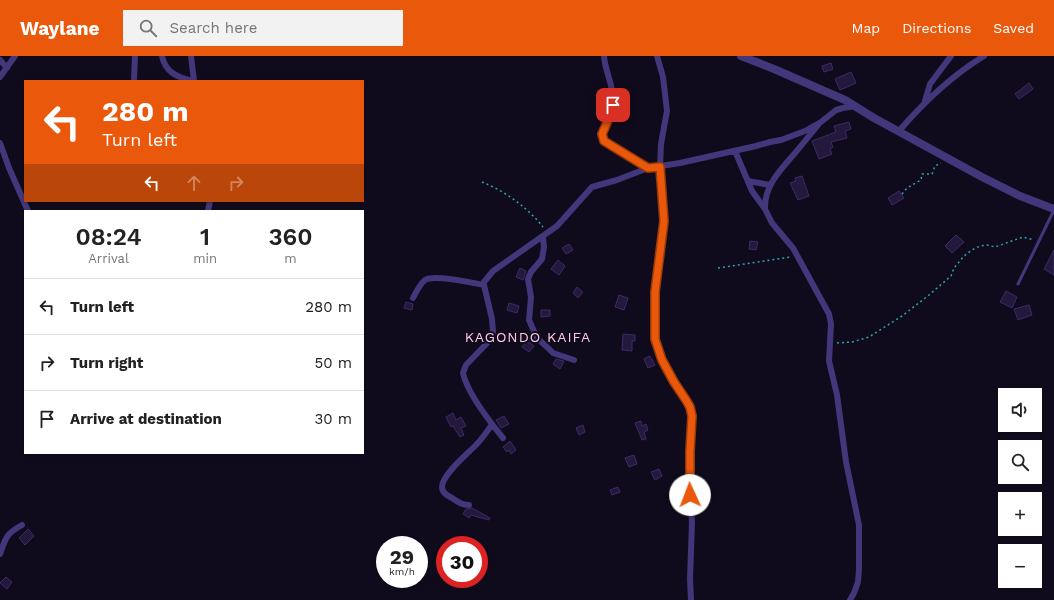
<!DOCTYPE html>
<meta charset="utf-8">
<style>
body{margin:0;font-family:"Work Sans",sans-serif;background:#f2f2f2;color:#222;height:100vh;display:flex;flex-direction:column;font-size:15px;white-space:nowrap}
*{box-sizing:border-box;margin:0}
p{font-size:13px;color:#767676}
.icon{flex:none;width:22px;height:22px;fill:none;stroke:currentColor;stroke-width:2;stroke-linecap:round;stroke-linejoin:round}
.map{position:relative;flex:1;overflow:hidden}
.details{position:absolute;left:24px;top:154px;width:340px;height:244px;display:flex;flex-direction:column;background:#fff;border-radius:0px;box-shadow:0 1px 3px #0004}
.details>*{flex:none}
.guide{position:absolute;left:24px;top:24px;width:340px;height:122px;border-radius:0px;box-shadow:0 1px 3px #0004;background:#ea580c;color:#fff;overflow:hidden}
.fabs{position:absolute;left:998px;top:332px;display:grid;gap:8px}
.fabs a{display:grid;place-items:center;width:44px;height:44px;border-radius:0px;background:#fff;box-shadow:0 1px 3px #0004;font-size:20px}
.speed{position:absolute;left:376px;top:480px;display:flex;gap:8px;font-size:20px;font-weight:700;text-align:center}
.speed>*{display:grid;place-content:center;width:52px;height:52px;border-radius:50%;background:#fff;box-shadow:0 1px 3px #0004;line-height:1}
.speed small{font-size:10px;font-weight:400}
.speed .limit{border:6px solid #d22;background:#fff;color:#111}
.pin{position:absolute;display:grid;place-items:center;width:34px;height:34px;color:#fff;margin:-17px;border-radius:8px;box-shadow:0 2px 6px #0006}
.me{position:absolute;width:44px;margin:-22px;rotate:358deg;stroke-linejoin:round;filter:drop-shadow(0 0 3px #0008)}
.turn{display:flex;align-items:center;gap:14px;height:84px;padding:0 12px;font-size:18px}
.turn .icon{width:52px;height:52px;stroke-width:2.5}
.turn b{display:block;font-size:28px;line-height:34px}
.lanes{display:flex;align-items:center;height:38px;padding:0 12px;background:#0003;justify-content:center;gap:20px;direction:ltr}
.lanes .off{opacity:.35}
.eta{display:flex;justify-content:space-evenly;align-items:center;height:68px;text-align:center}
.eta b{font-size:24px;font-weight:600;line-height:28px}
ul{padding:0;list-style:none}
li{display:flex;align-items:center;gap:12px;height:56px;padding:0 12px;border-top:1px solid #e0e0e0}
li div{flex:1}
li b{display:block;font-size:15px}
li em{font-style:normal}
header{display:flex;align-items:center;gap:24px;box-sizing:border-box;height:56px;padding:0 20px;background:#ea580c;color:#fff}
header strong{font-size:19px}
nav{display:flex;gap:22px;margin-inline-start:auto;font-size:14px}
.search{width:280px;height:36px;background:#f2f2f2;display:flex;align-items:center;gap:10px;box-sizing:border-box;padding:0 14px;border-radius:0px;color:#767676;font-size:15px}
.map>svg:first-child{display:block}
.building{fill:#24183c;stroke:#3e2a68}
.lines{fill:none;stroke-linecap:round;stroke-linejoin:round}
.path{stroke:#2ea3ab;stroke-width:1.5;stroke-dasharray:2 3;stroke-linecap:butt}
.service{stroke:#42377a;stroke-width:3}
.minor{stroke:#42377a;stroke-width:6}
.tertiary{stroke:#42377a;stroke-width:8}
.route-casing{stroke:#983908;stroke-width:10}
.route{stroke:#ea580c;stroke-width:7}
.labels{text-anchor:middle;stroke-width:4;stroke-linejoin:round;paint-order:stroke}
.quarter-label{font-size:14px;letter-spacing:1px;fill:#fec9e4;stroke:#100b1c}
</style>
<header>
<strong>Waylane</strong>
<div class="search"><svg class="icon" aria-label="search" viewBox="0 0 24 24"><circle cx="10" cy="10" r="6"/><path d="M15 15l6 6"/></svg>Search here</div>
<nav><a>Map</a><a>Directions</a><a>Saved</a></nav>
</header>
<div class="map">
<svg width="1054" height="544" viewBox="0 0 1054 544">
<rect width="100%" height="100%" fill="#100b1c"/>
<!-- building -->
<path class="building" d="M831 7 833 13 824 16 822 10Z
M851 16 856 27 840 34 835 23Z
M1029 27 1033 33 1019 43 1015 38Z
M849 66 851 73 845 75 847 82 831 86 833 91 830 93 832 98 819 103 812 85 836 76 834 70Z
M802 120 809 140 798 144 790 127 796 125 795 122Z
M899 135 904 142 892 149 888 142Z
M956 179 964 186 952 197 945 190Z
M750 185 758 186 756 194 749 193Z
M569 188 573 194 566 198 562 192Z
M1054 194V219L1044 213Z
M558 204 565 210 559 219 551 213Z
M520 212 526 215 523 224 516 221Z
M577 231 583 236 578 242 573 237Z
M1006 235 1017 241 1012 252 1000 246Z
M619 239 628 242 624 254 615 251Z
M406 246 413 248 412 254 404 252Z
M509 247 519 250 517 257 507 254Z
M1029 249 1032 259 1018 264 1014 253Z
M541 254H550V260L541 261Z
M623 278 635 279V285H632V295L622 294Z
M527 285 534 290 529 296 522 291Z
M650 300 655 309 648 312 644 303Z
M556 303 564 305 560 313 553 308Z
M453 357 456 364 461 361 466 370 461 372 464 379 460 381 453 370 451 371 446 361Z
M504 360 509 368 501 372 496 364Z
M641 365 642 370 646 368 648 374 644 376 646 383 642 384 635 367Z
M583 369 585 376 579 379 576 372Z
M510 385 516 394 511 398 509 394 507 396 503 391Z
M634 399 637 408 629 411 625 402Z
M659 413 662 420 655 424 651 416Z
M618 431 620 436 612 439 610 434Z
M472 452 490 462 489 464 471 459 469 462 463 458 466 453Z
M28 473 34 480 25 489 19 482Z
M6 521 12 526 7 533 0 527Z"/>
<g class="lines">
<!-- path -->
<path class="path" d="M482 126C505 135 528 152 543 171
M902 138 907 132 921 124 922 118H932L935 110 941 107
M718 212 791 201
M837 287 852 286 869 281 902 260 929 239 951 220 954 212 964 200 972 194 980 190 987 189 995 191 1023 181 1034 184"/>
<!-- service -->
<path class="service" d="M1018 228 1054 154"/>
<!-- minor -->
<path class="minor" d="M162 0C165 16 177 21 192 25
M191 0 194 25
M604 0C605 16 615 32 613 49 612 60 603 70 602 81L604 85 609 89 648 112
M657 0 663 21 667 55 661 88 660 111 664 165 655 236V283L662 304 666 314 686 344 692 360 689 419 692 466 690 523 691 544
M0 4 7 12
M0 21 15 0
M134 24 135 0
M924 48 930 28 951 0
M899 75C923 47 953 19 984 0
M0 87 9 112 28 155
M735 95 752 135 765 153 772 167 793 192 829 258 831 268 829 305 837 339 846 406 859 469V513L858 526 854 537 850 544
M748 125 770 129
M765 153C764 127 785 110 800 91 806 84 812 76 818 69
M208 155 210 145
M543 181 544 191 542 203 531 216 528 223 531 241 529 264 537 282 547 291 553 297 574 304
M413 242C416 236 420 228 425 224 435 218 472 227 484 229
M503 382C490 366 467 337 463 317L466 309 492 282 493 276 492 263 484 229V226L493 215 557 170 592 131 617 124 648 112 680 107 756 90 770 86 781 84 805 75 821 66 836 54 843 52 856 50
M469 449C462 449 458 446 452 442 448 440 442 437 442 431 442 419 466 399 475 390 481 384 487 376 492 368
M0 498C6 481 6 478 22 469"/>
<!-- tertiary -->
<path class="tertiary" d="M741 0 774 13 845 44 874 62 982 121 1020 140 1054 153"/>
</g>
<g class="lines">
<defs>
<path id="route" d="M613 49 610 60 602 78 604 85 648 112 660 111 664 165 655 236V283L662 304 674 326 686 344 690 351 692 360 690 395V439"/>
</defs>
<!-- route casing -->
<use href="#route" class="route-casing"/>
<!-- route -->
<use href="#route" class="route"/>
</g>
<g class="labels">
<!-- quarter labels -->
<g class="quarter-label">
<text x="528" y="286">KAGONDO KAIFA</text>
</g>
</g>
</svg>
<div class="fabs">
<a><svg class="icon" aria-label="sound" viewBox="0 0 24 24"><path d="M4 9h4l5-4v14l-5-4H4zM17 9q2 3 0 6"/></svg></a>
<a><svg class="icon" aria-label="search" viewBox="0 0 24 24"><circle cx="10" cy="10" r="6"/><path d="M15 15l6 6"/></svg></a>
<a>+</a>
<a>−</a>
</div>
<div class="speed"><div>29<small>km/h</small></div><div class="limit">30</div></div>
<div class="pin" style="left:613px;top:49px;background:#d93025"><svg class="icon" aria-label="arrive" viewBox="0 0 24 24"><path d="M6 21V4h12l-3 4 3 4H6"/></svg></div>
<svg class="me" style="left:690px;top:439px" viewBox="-20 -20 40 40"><circle r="19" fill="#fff"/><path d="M0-13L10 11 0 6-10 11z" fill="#ea580c"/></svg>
<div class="guide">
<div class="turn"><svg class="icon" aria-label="left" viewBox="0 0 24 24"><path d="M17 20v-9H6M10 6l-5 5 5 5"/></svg><div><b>280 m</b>Turn left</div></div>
<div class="lanes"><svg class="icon" aria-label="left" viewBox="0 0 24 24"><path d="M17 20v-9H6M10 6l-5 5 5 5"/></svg><svg class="icon off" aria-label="ahead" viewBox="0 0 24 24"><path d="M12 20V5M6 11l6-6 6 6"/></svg><svg class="icon off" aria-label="right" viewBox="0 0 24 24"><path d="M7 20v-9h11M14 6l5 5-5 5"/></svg></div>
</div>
<section class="details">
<div class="eta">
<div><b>08:24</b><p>Arrival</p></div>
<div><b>1</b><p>min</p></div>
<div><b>360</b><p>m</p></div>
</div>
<ul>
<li><svg class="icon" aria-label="left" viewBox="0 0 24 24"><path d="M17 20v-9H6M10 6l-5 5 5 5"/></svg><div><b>Turn left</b></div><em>280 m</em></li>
<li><svg class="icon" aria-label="right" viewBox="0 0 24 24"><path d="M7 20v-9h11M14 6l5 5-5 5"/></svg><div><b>Turn right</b></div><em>50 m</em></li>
<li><svg class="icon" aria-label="arrive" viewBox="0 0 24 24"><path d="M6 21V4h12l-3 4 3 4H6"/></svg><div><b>Arrive at destination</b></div><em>30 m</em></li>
</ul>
</section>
</div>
